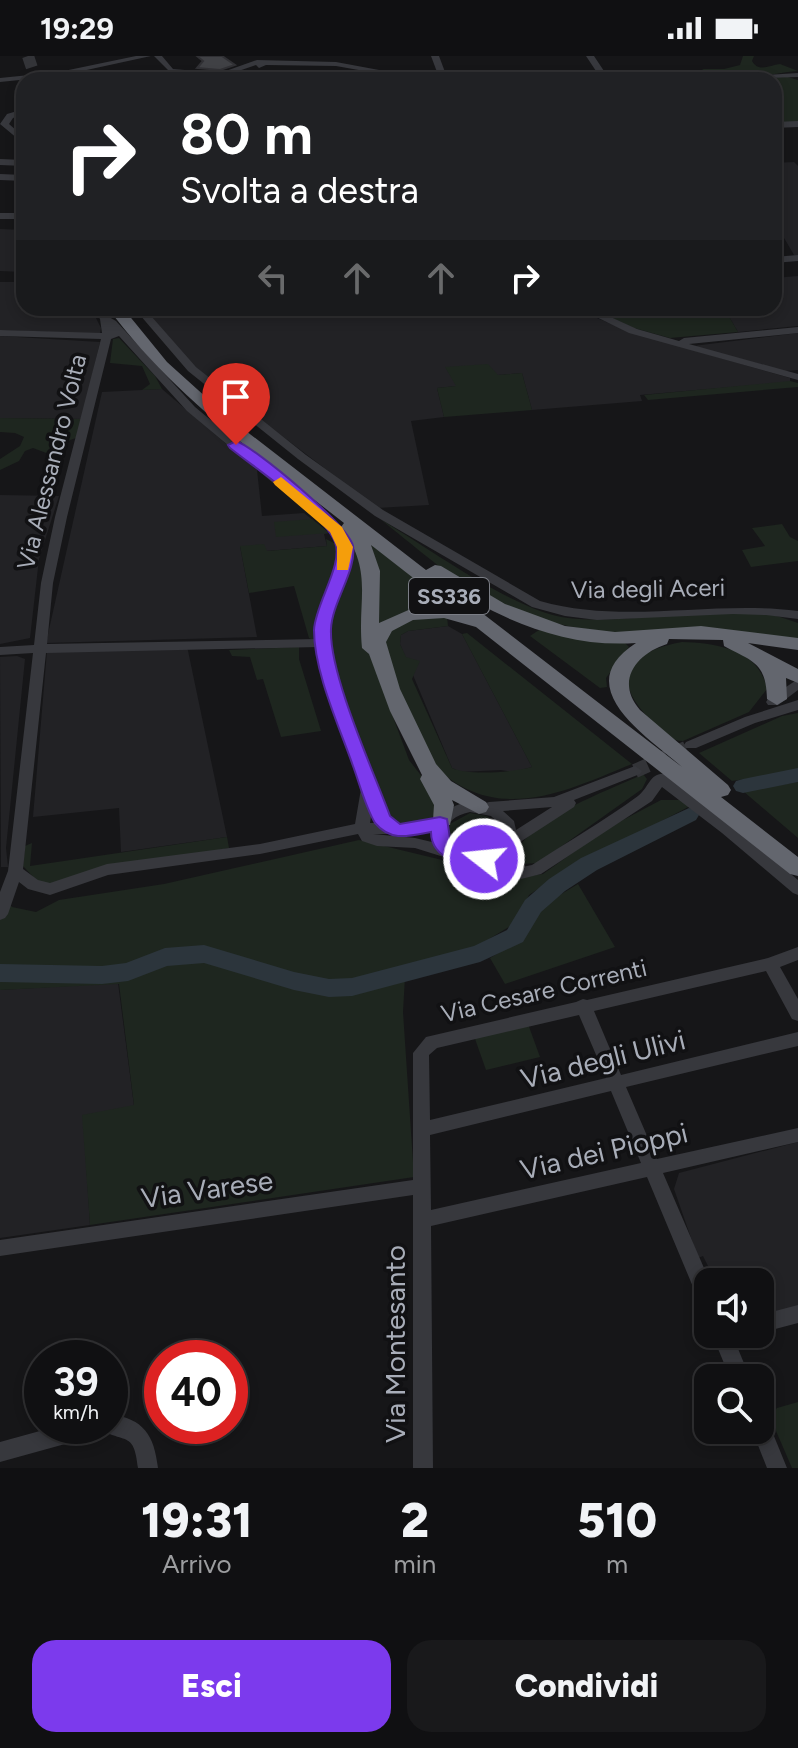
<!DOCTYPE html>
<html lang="it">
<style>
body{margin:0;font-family:Figtree,sans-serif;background:#19191b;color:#f1f3f6;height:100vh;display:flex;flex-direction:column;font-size:30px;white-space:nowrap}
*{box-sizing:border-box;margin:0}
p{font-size:26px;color:#9c9d9f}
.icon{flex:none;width:44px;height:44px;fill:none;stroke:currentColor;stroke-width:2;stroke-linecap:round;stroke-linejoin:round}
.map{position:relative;height:1412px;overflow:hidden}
.details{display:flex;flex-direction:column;background:#101012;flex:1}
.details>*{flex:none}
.top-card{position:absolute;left:16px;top:16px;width:766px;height:244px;border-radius:24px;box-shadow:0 4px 12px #0003,0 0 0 2px #303032;background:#202124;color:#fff;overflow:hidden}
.controls{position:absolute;left:694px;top:1212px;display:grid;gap:16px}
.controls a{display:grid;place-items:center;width:80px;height:80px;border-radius:16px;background:#101012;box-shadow:0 4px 12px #0003,0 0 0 2px #303032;font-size:40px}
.speed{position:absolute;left:24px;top:1284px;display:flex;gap:16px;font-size:40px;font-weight:700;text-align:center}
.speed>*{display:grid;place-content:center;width:104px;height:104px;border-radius:50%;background:#101012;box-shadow:0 4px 12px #0003,0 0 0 2px #303032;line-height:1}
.speed small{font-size:20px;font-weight:400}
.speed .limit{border:12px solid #d22;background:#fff;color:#111}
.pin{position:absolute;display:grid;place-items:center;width:68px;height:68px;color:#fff;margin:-82px -34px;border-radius:50% 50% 50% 0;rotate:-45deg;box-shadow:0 0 8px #0007}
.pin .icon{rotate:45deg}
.me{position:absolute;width:88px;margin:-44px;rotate:286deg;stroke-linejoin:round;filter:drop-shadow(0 0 6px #0008)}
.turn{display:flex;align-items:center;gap:28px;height:168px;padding:0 32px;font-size:36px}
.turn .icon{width:104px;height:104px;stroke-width:2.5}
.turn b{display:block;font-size:56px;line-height:68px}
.lanes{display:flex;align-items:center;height:76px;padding:0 32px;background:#0003;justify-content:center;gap:40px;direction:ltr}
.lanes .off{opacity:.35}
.eta{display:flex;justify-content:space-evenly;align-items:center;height:136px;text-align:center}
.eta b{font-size:48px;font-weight:800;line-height:56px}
.primary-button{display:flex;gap:16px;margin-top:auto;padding:16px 32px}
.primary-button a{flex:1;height:92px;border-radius:24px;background:#7c3aed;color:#fff;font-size:32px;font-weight:800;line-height:92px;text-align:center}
.primary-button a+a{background:#19191b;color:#f1f3f6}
.status{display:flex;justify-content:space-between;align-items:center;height:56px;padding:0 40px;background:#101012;direction:ltr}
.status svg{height:22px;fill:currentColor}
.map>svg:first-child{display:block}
.built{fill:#222225}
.green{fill:#1e261f}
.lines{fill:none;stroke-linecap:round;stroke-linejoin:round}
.river{fill:#2c353c;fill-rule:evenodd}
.building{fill:#404145;stroke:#303034;stroke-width:2}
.minor-tunnel{stroke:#333438;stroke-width:14;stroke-dasharray:14 7;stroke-linecap:butt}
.highway-tunnel{stroke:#333438;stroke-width:12;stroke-dasharray:12 6;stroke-linecap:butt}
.minor{fill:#37383d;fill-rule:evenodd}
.highway{fill:#63666e;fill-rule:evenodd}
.route{fill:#7c3aed;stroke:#51269a;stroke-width:2}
.slow{fill:#f59e0b}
.labels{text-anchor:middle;stroke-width:7;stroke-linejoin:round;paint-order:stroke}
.shield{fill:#111113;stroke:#7b7e86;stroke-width:2}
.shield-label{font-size:22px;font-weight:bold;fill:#a8adb8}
.street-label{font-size:24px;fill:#a8adb8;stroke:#111113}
.near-street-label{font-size:28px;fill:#a8adb8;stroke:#111113}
</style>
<div class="status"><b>19:29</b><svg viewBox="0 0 49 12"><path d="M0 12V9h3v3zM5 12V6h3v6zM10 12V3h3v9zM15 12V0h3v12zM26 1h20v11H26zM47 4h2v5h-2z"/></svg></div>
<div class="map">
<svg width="798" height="1412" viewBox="0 0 798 1412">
<rect width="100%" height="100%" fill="#161618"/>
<!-- built -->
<path class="built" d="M794 106 798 110V199H794L780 175 774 173V107Z
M0 173 24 174V196L16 207 24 208 22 216 0 215Z
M798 220V270L738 276 724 252H774V222Z
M0 226H24V252H91L101 272 100 278 0 274Z
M143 252H573L633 277 790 322V326L640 339 642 345 532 354 522 317 498 319 446 312 457 330 437 332 444 361 411 365 429 449 377 452 224 336 187 303Z
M798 277V314L785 315 693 290Z
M0 280 100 286 82 363 0 362Z
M162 333 257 414 262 460 304 457 329 477 324 478 327 490 266 495 240 490 257 581 46 587 102 336Z
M0 439 59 440 39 503 30 582 0 588Z
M448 570 462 578 532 711 514 716 501 714 461 716 452 712 400 588 401 579 408 575Z
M187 590 227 781 121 796 119 752 33 761 47 595Z
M17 600 25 603 6 792 8 811H1L0 601Z
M118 927 134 1050 83 1060 90 1169 0 1182V934Z
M798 1086V1251L760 1262V1226H716L703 1200 698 1202 674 1133 679 1117Z"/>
<!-- green -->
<path class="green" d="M743 0H754L752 5C759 17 770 9 780 8L798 15C772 17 722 30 702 13H724L740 9Z
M788 21 798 24V66L774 67V24H741Z
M591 252H724L738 276 670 282 634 272Z
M119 282 155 320 162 333 142 334 150 328 142 310 110 307 113 283Z
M488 308 498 319 522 317 532 354 444 361 437 332 456 330 445 311Z
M790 325 798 327V331L648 344 644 339Z
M0 362 82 363 76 382 70 384 59 398H49L33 392 25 395 19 405 0 414V403L20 390 24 381 15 377 0 376Z
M312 463 329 477 276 481 274 466Z
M380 463C427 491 517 557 568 562 630 569 696 550 757 556 770 557 785 563 798 567V585C694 580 578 591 484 540 450 522 411 487 380 463Z
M782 468 790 481 798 485V505L751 511 742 494 765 490 752 472Z
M351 480 364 502 367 591 409 704 423 722 438 753C427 774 404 776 387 760L332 604C329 586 327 569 330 551 335 528 356 508 346 484Z
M326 483 336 488 338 504 320 552 317 582 313 584 309 582 294 530 249 537 240 490 264 488 267 495 327 490Z
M370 485 459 554C426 549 403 553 375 573L378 513Z
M447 561 448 570 408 575 401 579 400 588 406 601 420 605 412 623 452 712C469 720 514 716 532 711L462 578 467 577 632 708C564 736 496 770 433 709L383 599 386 575 408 562Z
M539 574 573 582 625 587 629 591 606 622 607 631 600 632 530 580Z
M682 586C716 587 759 593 767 633L749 656 683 685C671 685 665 677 657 670 610 628 621 597 682 586Z
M299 591V603L321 675 281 681 263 623 257 624 250 601 232 600 229 594Z
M798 657V715L732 725 699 697 782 660Z
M643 718 647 723 642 733 538 807 522 808 513 797C544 756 599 739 643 718Z
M798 726V782L743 735Z
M661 744H679L692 749 559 819 529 839 517 866 471 894 348 926 351 935 405 921 403 956 414 1121 90 1169 82 1059 134 1049 119 928 0 934V836L12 851 36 856 59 844 164 828 359 784 517 822 543 818 606 773Z
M470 757 487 760 499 769 501 781C489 805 439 798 450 768Z
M227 781 229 792 47 828 38 826 23 810 25 790 32 787 30 810Z
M578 828 615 891 505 928 490 902 524 882 540 851Z
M528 968 540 1001 486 1014 474 980Z
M798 1346V1412H792L770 1361 777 1352Z"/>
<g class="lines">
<!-- river -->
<path class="river" d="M798 712V726L743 737 736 735 733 730 736 725 743 723Z
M689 752 696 754 699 759 696 764 597 814 565 835 541 856 523 886 480 906 352 940 329 941 294 934 204 907 167 910 128 925 102 928 0 926V908L102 910 126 907 165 892 204 889 294 916 329 923 352 922 474 890 507 874 525 844 549 823 581 802Z"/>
</g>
<!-- building -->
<path class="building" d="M197 0H222L235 9 220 14 197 12 203 5Z"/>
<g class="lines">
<!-- minor-tunnel -->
<path class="minor-tunnel" d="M635 715 686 692"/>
<!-- highway-tunnel -->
<path class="highway-tunnel" d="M28 0 36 24"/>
<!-- minor -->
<path class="minor" d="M136 0H151L59 20 0 26V22L59 16Z
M154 0H162L173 13 220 17 257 4 336 6 433 24H415L336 10 266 9 259 12 256 9 221 21 171 17Z
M431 0H439L448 24H440Z
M586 0H594L610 24H602Z
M684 16 732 21 798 17V21L719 24 684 20 640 24Z
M24 53V58L13 62 9 68 24 81V88L0 68 7 58Z
M798 65V71L774 72V66Z
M0 103 24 104V110L0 109Z
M0 118 24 119V125L0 124Z
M0 157H24V163H0Z
M798 199V205L774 207V201Z
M93 252H103L109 261 116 265 195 351 343 474C365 517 330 534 329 573 329 603 373 756 398 768 406 771 426 768 434 764 443 760 447 752 460 748 470 745 480 750 489 746L554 741 635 710 642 715 640 718 574 744 576 747 574 751 514 790 507 798 493 805 517 812 532 809C567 786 604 765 638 740 649 732 650 716 665 718L732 769 798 824V839L793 837 722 777 662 731 652 745 541 818 517 824 415 792 377 790 362 785 358 778 260 798 108 819 50 839 28 833 19 826 8 858 5 862 0 864V836L8 815 33 597 0 599V591L34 589 41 527 55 461 101 283 0 280V274L102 277 100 263ZM119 280 187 355 332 476C352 513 314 545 317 583L47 588 53 527 67 461 111 283ZM318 591 340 675 361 733 355 768 260 788 107 808 50 827 38 824 23 813 46 597ZM552 751 516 774 514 765 503 755ZM372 755 380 767H370ZM470 756 491 760 502 771V784C466 822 419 766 470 756ZM432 775 436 787 415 782 373 778C396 778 410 779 432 775Z
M134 252H144L196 311 306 399 383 454 540 545C625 569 711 544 798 555V563L766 559 733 558 597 564 565 560 532 551 375 460 298 403 188 315Z
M578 252H591L637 273 679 285 684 282 798 271V277L689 288 798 318V324L629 277Z
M798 623V634L778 649H768L766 646 768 643Z
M798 644V654L755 667 696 692H686L684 689 686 686 745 661Z
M798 891V904L780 911 798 943V965L792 963 766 915 594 955 621 1019 798 976V990L626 1031 657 1103 798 1072V1086L663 1117 710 1226 708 1253 701 1250 647 1121 431 1170 433 1412H413V1139L0 1200V1184L413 1124V997L426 981 576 946 583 943 587 944 768 902ZM579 959 606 1022 430 1064 429 999 437 992ZM611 1035 641 1107 431 1154 430 1079Z
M798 1249V1267L760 1277V1259Z
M712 1278H732L750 1322H730Z
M110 1358C144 1363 154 1379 158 1412H138C134 1375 126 1388 102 1374L101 1377 94 1380 0 1406V1386L58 1370H110Z
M760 1360 767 1363 787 1412H767L752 1374H760Z"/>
<!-- highway -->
<path class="highway" d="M108 252H123L167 306 228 361 426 514 435 509 441 510 505 548 565 570 615 576 701 570 798 582V594L748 587 798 613V627L786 622 787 643 777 649 767 643C766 607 754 606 724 590L723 584 669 583 667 588C636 598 615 625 640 654L728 729 731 734 728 739 721 741 798 801V820L790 818 476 571 444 562 413 564 392 575 386 586 400 633 436 708 451 725 486 746 489 751 486 756 479 758 452 744 454 749 450 769H436L433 764 434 749 420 723 422 719 390 655 369 598 362 592C357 542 374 516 341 471L344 467C260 401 172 339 108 252ZM371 489 453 553 413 552 379 567 380 515ZM443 527C502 564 565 592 636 587 567 631 648 681 682 711Z"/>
</g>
<!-- route -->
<path class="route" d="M236 385C255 391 349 470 353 490 357 514 332 546 331 573 329 618 373 714 390 760L400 768 440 761 447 763 450 782 459 792 490 798 493 803 490 808C469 814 431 804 431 776 409 780 391 786 375 767 365 750 360 729 353 710 339 670 314 616 314 574 315 548 344 508 335 486 324 458 256 413 230 392L228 389Z"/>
<!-- slow -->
<path class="slow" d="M281 421 342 471 353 491 348 514H337V491L330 476 275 429 273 426Z"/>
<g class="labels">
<!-- shield labels -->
<rect class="shield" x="409" y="522" width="80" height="36" rx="6"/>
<g class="shield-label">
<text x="449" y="548">SS336</text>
</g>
<!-- street labels -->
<g class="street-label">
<text transform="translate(52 406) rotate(-76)" y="8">Via Alessandro Volta</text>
<text transform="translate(648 533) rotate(-1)" y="8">Via degli Aceri</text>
<text transform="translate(544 935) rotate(-13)" y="8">Via Cesare Correnti</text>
</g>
<!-- near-street labels -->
<g class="near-street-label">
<text transform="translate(603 1003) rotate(-14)" y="10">Via degli Ulivi</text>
<text transform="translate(604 1095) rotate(-13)" y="10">Via dei Pioppi</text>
<text transform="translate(207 1133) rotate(-8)" y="10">Via Varese</text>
<text transform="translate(395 1288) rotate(-90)" y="10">Via Montesanto</text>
</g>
</g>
</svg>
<div class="controls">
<a><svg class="icon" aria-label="sound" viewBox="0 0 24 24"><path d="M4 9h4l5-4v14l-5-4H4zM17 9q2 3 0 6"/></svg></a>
<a><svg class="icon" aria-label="search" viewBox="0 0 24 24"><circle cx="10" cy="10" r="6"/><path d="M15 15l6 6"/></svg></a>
</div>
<div class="speed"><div>39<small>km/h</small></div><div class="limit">40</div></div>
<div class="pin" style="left:236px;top:389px;background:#d93025"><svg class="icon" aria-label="arrive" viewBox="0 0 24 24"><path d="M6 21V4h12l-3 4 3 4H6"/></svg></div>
<svg class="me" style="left:484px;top:803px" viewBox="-20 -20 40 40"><circle r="17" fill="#7c3aed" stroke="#fff" stroke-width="3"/><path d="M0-11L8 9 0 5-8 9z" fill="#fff"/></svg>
<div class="top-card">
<div class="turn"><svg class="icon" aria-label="right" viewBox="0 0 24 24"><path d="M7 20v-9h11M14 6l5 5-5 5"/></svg><div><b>80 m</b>Svolta a destra</div></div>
<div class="lanes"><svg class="icon off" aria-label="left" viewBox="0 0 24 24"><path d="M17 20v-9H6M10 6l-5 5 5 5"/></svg><svg class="icon off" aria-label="ahead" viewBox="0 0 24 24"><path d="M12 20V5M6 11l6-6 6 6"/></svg><svg class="icon off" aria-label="ahead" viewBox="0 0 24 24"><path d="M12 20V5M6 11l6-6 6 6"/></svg><svg class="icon" aria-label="right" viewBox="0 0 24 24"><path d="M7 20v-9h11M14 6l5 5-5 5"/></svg></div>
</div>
</div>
<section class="details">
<div class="eta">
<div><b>19:31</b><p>Arrivo</p></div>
<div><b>2</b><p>min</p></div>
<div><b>510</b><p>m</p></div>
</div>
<div class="primary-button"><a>Esci</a><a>Condividi</a></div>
</section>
